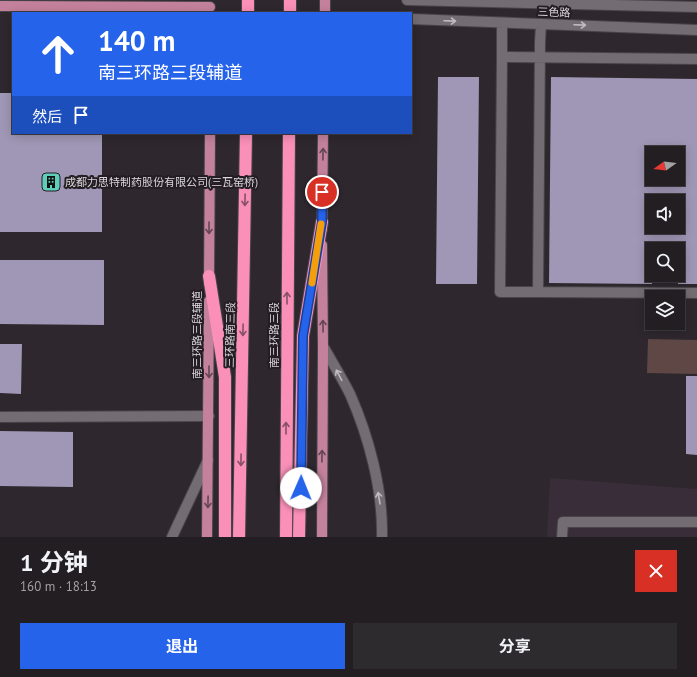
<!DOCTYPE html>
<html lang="zh">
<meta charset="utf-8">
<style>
body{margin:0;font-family:"PT Sans","Noto Sans SC",sans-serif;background:#2e2b2f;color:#f1f3f6;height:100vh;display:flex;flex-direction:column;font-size:15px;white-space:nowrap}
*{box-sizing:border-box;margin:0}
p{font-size:13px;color:#a2a2a5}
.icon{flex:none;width:22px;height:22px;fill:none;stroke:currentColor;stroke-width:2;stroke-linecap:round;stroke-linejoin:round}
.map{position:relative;height:537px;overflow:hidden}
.drawer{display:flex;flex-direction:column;background:#221e22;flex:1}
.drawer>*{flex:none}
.banner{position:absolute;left:12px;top:12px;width:400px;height:122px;border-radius:0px;box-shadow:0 2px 10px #0003,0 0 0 1px #3f3c40;background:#2563eb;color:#fff;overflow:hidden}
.needle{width:26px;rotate:256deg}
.controls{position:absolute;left:645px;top:146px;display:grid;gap:8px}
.controls a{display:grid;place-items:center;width:40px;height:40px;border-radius:0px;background:#221e22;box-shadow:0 2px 10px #0003,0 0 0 1px #3f3c40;font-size:20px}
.pin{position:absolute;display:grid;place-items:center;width:34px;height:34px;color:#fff;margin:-17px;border:2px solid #fff;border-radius:50%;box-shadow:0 1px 4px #0007}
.me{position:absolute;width:44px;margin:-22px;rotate:1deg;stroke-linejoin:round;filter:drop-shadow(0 0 3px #0008)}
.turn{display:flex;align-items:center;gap:14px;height:84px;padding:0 20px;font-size:18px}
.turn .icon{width:52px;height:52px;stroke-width:2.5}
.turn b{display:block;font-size:28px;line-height:34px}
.then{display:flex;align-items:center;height:38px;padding:0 20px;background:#0003;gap:8px;font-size:15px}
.round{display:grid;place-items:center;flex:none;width:42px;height:42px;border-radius:0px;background:#2e2b2f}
.summary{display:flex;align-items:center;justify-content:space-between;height:68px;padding:0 20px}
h1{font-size:24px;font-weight:700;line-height:30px}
.primary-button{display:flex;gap:8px;margin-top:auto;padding:8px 20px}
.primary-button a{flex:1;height:46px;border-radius:0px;background:#2563eb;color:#fff;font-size:16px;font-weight:700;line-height:46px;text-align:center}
.primary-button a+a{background:#2e2b2f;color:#f1f3f6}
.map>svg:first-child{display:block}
.built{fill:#382d38}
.pitch{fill:#5e4745}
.building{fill:#9f97b5;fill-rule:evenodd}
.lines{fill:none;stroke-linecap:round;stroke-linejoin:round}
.minor-casing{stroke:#494449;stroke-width:12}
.major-casing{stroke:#494449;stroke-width:12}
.highway-casing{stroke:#494449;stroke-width:14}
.minor{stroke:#736c73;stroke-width:10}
.major{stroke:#c4819c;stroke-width:10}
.highway{stroke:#fa8fb7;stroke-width:12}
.oneway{stroke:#c2bcc1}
.oneway2{stroke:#644654}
.oneway3{stroke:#845166}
.route-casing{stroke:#184099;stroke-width:10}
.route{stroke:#2563eb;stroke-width:7}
.slow{stroke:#f59e0b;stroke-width:7}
.labels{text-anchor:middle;stroke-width:4;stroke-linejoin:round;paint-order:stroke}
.street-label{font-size:11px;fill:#dcd7db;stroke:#241e24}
.poi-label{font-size:11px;fill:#dcd7db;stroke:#241e24;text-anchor:start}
</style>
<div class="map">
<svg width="697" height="537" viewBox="0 0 697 537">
<rect width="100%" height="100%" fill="#2e282e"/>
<!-- built -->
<path class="built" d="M550 478 697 489V537H547Z"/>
<!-- pitch -->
<path class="pitch" d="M648 339 697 340V374L647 373Z"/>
<!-- building -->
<path class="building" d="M438 77H479L477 284H436Z
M551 77 697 79V284H678V249H652V284L549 283ZM652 153H678V179H652ZM652 201H678V227H652Z
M0 93H13V133H102V232H0Z
M0 260H104V325L0 324Z
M0 344H22L21 394 0 393Z
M686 376H697V455L686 454Z
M0 431 73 432V487L0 486Z"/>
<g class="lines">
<defs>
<path id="minor" d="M407 0 697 7
M411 19 697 30
M502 23V57L697 59
M541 24 540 42 538 292 697 293
M502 57 500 292H538
M323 346C332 362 342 378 350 394 369 437 383 490 382 537
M0 417 209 416
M172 537 208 460
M562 537 563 522H697"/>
<path id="major" d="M325 0V13
M0 6 210 7
M322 229 323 133
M209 283 210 133
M207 537 209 301
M322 537 323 346 322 245"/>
<path id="highway" d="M248 13V0
M290 13V0
M209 276 225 377V537
M239 537 246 133
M286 537 289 133
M299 537 303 336 322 222"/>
</defs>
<!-- minor casing -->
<use href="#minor" class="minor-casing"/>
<!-- major casing -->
<use href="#major" class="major-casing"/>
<!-- highway casing -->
<use href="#highway" class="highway-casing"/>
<!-- minor -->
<use href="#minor" class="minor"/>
<!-- major -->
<use href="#major" class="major"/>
<!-- highway -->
<use href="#highway" class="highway"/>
</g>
<!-- one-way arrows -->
<defs><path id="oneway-shaft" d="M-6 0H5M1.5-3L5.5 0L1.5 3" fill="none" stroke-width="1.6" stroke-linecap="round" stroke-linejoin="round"/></defs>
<g class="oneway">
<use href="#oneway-shaft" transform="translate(450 21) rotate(2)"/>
<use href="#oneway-shaft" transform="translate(580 25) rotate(2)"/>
<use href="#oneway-shaft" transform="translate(339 375) rotate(-118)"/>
<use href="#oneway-shaft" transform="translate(379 498) rotate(-100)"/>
</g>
<g class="oneway2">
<use href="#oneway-shaft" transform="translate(323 154) rotate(-89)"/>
<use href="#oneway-shaft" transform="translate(209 228) rotate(90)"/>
<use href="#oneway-shaft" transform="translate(323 326) rotate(-91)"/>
<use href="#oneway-shaft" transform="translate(209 372) rotate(90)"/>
<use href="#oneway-shaft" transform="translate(322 456) rotate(-89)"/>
<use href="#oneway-shaft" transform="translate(208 502) rotate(91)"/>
</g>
<g class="oneway3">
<use href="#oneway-shaft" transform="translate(245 200) rotate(91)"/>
<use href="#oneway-shaft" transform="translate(287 298) rotate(-90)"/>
<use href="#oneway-shaft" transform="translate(243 330) rotate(91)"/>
<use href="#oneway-shaft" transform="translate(286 428) rotate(-90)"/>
<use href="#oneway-shaft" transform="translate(241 460) rotate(91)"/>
</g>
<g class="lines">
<defs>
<path id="route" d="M301 488 303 336 322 222V192"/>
</defs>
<!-- route casing -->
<use href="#route" class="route-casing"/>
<!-- route -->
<use href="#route" class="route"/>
<!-- slow -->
<path class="slow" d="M312 283 321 224"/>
</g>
<!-- icons -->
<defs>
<symbol id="building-square" viewBox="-11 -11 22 22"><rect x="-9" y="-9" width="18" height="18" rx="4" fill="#5dceb9" stroke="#241e24"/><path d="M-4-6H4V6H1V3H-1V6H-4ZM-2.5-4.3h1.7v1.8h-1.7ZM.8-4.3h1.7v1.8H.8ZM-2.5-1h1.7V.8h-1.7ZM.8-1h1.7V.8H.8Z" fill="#111"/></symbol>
</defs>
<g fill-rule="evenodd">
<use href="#building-square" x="40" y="171" width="22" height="22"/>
</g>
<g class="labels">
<!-- street labels -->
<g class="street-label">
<text transform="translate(554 12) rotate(2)" y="4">三色路</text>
<text transform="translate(197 335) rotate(-90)" y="4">南三环路三段辅道</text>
<text transform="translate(230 335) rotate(-89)" y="4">三环路南三段</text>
<text transform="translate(274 335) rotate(-90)" y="4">南三环路三段</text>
</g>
<!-- poi labels -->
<g class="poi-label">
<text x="65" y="186">成都力思特制药股份有限公司(三瓦窑桥)</text>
</g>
</g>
</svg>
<div class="controls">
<a><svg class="needle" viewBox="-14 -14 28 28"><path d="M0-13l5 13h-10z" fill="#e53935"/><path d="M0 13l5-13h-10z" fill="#a2a2a5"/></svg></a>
<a><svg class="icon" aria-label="sound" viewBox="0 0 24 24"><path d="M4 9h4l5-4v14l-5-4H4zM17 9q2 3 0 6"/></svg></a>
<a><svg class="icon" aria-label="search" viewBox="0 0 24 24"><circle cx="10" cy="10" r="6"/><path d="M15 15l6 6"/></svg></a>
<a><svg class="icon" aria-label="layers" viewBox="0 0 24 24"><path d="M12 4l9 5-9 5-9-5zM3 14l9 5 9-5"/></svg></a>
</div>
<div class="pin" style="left:322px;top:192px;background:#d93025"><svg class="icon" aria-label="arrive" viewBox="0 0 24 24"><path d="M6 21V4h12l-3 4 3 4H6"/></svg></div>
<svg class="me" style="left:301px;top:488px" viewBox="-20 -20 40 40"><circle r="19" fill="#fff"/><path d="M0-13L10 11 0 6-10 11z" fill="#2563eb"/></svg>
<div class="banner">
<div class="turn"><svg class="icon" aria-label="ahead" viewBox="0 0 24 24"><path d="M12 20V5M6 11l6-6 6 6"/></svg><div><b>140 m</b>南三环路三段辅道</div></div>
<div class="then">然后<svg class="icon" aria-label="arrive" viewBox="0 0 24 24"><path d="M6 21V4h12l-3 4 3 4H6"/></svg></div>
</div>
</div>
<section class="drawer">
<div class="summary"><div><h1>1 分钟</h1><p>160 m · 18:13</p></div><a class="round" style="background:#d93025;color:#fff"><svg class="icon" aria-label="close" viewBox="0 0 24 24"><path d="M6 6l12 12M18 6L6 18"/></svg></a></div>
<div class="primary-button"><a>退出</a><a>分享</a></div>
</section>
